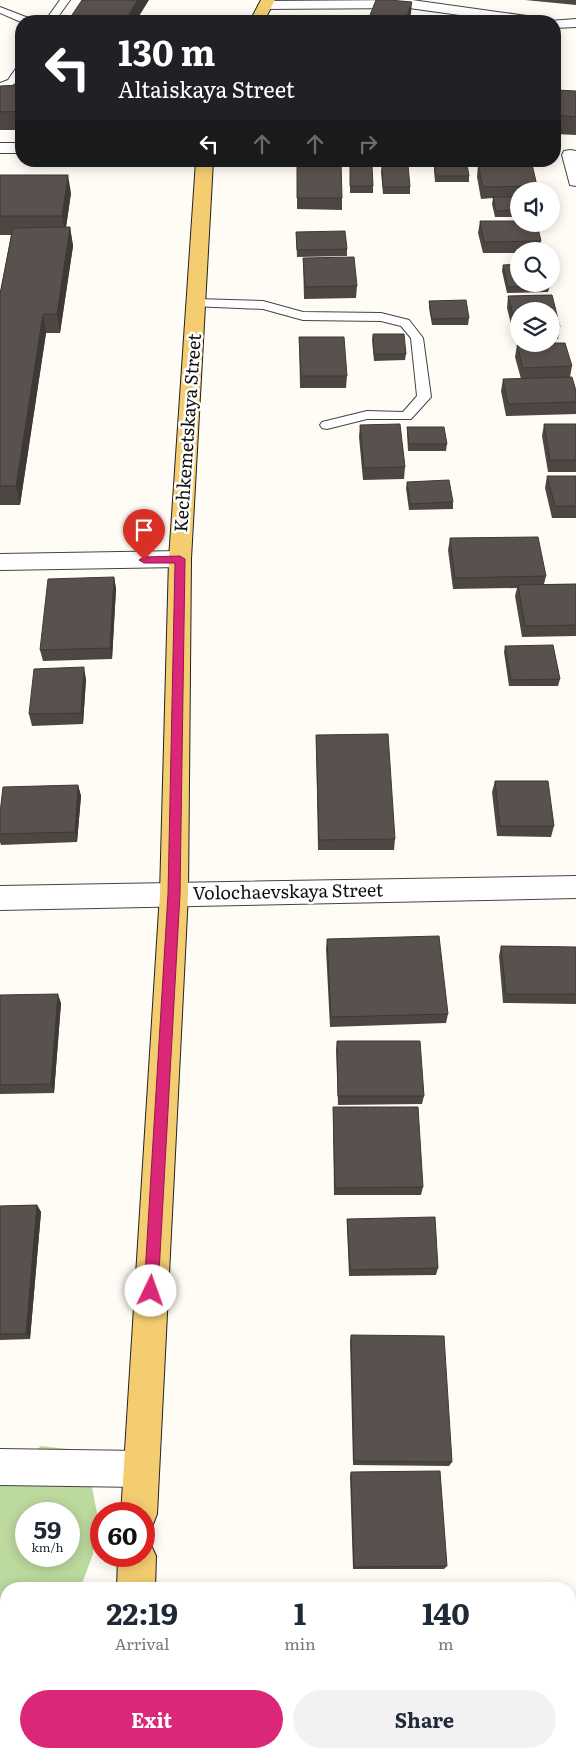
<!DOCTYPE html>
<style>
body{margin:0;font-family:Literata,serif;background:#f2f2f3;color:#1f2937;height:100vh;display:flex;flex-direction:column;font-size:19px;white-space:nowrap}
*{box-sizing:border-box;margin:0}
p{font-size:16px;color:#747a83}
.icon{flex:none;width:28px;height:28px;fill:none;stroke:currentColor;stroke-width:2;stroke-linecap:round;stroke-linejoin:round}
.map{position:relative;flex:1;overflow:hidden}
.sheet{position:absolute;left:0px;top:1582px;width:576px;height:176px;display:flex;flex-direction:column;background:#fff;border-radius:20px 20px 0 0;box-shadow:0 2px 12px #0003}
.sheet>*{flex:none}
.guide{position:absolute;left:15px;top:15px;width:546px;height:152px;border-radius:20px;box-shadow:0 2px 12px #0003;background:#202124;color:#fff;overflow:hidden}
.tools{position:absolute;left:510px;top:182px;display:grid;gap:10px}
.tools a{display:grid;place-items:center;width:50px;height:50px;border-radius:50%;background:#fff;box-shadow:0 2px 12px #0003;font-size:25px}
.speed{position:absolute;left:15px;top:1502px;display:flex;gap:10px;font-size:25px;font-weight:700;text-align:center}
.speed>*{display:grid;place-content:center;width:65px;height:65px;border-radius:50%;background:#fff;box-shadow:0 2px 12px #0003;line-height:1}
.speed small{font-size:12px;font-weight:400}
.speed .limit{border:8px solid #d22;background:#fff;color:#111}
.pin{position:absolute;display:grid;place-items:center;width:42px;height:42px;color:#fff;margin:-51px -21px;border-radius:50% 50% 50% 0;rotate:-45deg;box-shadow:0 0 5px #0007}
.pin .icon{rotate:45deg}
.me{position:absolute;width:55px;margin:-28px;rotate:3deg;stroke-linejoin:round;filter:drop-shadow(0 0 4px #0008)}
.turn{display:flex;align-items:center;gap:18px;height:105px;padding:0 20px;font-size:22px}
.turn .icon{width:65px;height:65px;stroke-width:2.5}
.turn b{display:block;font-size:35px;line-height:42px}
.lanes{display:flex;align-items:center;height:48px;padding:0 20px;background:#0003;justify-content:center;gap:25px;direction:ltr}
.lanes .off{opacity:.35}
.eta{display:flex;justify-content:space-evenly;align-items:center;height:85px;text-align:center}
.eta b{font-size:30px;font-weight:700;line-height:35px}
.primary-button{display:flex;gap:10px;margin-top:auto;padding:10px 20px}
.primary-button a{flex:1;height:58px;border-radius:30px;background:#db2777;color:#fff;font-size:20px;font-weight:700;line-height:58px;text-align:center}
.primary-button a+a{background:#f2f2f3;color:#1f2937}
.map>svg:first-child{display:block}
.forest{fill:#bcd99e;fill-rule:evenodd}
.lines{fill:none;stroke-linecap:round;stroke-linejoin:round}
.lane-casing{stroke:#444;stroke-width:2}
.street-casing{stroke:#444;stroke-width:2}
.primary-casing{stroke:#222;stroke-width:2}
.lane{fill:#fff;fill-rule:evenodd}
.street{fill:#fff;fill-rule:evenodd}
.primary{fill:#f3cd70;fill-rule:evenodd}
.wall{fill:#4d4642}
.shaded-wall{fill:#3e3936}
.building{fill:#59514d;stroke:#3e3936}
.route{fill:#db2777;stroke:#8e194d}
.labels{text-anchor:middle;stroke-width:5;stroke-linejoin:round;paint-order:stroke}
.street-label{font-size:18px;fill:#111;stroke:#fff}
</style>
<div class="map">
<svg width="576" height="1758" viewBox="0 0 576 1758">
<rect width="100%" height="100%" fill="#fffcf5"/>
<!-- forest -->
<path class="forest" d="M41 1446 85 1451 97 1513 93 1554 80 1589H6V1717L0 1723V1481ZM26 1514H69V1556H26Z"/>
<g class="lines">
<defs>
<path id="lane" d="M60 0H70L55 21H45Z
M0 7 31 19 33 21 21 22 0 13Z
M21 66C22 81 14 86 0 90V83L8 80 17 67Z
M196 299 263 301 303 312 381 313 409 320 423 338 431 397 411 419H367L327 429 322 428 320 425 322 422 367 411 403 412 417 396 411 338 401 326 381 321 303 320 263 309 192 306 190 303Z
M19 1752H48L45 1758H17Z"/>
<path id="street" d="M412 0 534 17 541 21H503L409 8 265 9 258 5 265 1Z
M576 19V27L555 28V21H549Z
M0 143H21V153H0Z
M570 150 576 151V186L570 185 562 155 564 151Z
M180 551 188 553 191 559 188 565 180 567 0 570V554Z
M576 876V898L0 910V886Z
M0 1449 141 1451 154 1456 159 1469 154 1482 141 1487 0 1485Z"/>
<path id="primary" d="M261 0H275L264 21H250Z
M196 161H213L191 559 188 894 157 1514 152 1527 144 1530V1514H121L160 894 169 559Z
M144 1540 150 1543 156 1556 155 1589H117L118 1556H144Z
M109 1752H149V1758H109Z"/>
</defs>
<!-- lane casing -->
<use href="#lane" class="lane-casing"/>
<!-- street casing -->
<use href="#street" class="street-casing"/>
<!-- primary casing -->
<use href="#primary" class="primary-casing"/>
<!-- lane -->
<use href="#lane" class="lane"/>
<!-- street -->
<use href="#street" class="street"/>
<!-- primary -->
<use href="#primary" class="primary"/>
</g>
<!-- wall -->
<path class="wall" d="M525 0H576V5Z
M411 13 408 21H368V20Z
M21 85V130H0V86Z
M555 90 576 91V135L555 134Z
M297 162 342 198V210L297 209Z
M434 164 469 176V182H435L434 170Z
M350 165 373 186V193H350Z
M382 165 410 187V194H383L381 172Z
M478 165 537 186V191H519V217H495L492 204 493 198 481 199 477 177Z
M0 175 71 193 66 227H70L73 246 60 333H46L20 505H0V294L11 235H0Z
M480 221 541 241 539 251H519V253H483L478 233Z
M296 232 347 249V256L297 257Z
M303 258 357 286 356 298 304 299Z
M503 265 550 286 548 292 507 293 502 271Z
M552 295 560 327 558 339H551V311H519V340H515L507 308 508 296Z
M429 301 469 318 468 325H432L429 308Z
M373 334 406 354 405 360 374 361 372 340Z
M299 337 347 376 346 388H300Z
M517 345 572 366 570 377 576 391V414L506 416 501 391 503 379H521L515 357Z
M544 424H576V472H548L542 436Z
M360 425 405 467 404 479 363 480 359 437Z
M407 427 447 444 446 451H408L407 433Z
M547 476H576V518H552L545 488Z
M407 482 453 502V509L409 510 406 488Z
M450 538 546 576 544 584H576V636L522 637 515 596 517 588 453 589 448 550Z
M114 577 116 589 112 659 43 661 40 650Z
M505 646 560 679 558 686H509L504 652Z
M86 679 83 724 32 726 29 714Z
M316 735 395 839 394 850H318Z
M495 781 554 826 551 837 497 836 492 792Z
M78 785 81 796 77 842 1 845 0 842V813Z
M327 939 448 1014 446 1023 330 1027 326 949Z
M501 946 576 947V1004L503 1003 499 956Z
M0 995 61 1003 54 1093 0 1094Z
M337 1041 424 1096 422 1104 338 1105 336 1050Z
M333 1107 423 1187 421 1195H334L333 1115Z
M37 1205 41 1212 30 1339 0 1340V1206Z
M347 1219 438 1268 436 1275 349 1276 347 1226Z
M351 1335 452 1462 449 1466 353 1465 350 1341Z
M351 1472 447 1566 444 1569H353L350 1476Z"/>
<!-- shaded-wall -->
<path class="shaded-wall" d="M137 0H149L136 21H125Z
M412 2 411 13 408 21H405Z
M68 175 71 193 65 234 62 216Z
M70 227 73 246 60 333 57 314Z
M43 314 46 333 20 505 16 486Z
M114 577 116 589 112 659 110 648Z
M84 667 86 679 83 724 81 713Z
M78 785 81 796 77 842 75 832Z
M58 994 61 1003 54 1093 51 1084Z
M37 1205 41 1212 30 1339 26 1334Z"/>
<!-- building -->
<path class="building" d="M82 0H137L125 21H68Z
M376 0H389L412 2 405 21H386L368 20Z
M320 18 349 21H319Z
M21 85V111L0 112V86Z
M555 90 576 91V117L555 115Z
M297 162H341L342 198H297Z
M434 164H467L469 176H436Z
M532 164 537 186 483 187 478 165Z
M350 165H372L373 186H350Z
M382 165H408L410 187H383Z
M0 175H68L62 216H0Z
M493 197H519V210L496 211Z
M480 221H519V224H537L541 241 484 242Z
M70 227 57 314H43L16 486H0V294L13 228Z
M345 231 347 249 297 250 296 232Z
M354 257 357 286 305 287 303 258Z
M519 264V284H549L550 286 508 287 503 265Z
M552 295 560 327H551V311H519V328H517L508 296Z
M466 300 469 318 432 319 429 301Z
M373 334H404L406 354H374Z
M299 337H344L347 376H301Z
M551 343H565L572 366 523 368 517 345Z
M572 377 576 391V402L508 404 503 379Z
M400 424 405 467 364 468 360 425Z
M544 424H576V460H550Z
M407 427H444L447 444H409Z
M547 476H576V506H555Z
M449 480 453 502 410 504 407 482Z
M538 537 546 576 455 578 450 538Z
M114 577 110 648 40 650 48 579Z
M576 584V625L525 626 518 585Z
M553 645 560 679 511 680 505 646Z
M84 667 81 713 29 714 34 669Z
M388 734 395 839 319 840 316 735Z
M495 781H548L554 826H500Z
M78 785 75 832 0 834V813L3 787Z
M439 936 448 1014 331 1017 327 939Z
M501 946 576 947V994H506Z
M58 994 51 1084 0 1085V995Z
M337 1041H420L424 1096H338Z
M333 1107H418L423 1187 335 1188Z
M37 1205 26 1334H0V1206Z
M435 1217 438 1268 350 1270 347 1219Z
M351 1335 444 1336 452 1462 354 1461Z
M440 1471 447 1566 354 1567 351 1472Z"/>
<!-- route -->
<path class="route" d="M180 556 185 559 180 894 158 1291 156 1296 151 1298 146 1296 144 1291 168 894 175 563H144L139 560 144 557Z"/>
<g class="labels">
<!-- street labels -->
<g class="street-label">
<text transform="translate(188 433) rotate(-86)" y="6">Kechkemetskaya Street</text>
<text transform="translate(288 892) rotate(-1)" y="6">Volochaevskaya Street</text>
</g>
</g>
</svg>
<div class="tools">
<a><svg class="icon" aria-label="sound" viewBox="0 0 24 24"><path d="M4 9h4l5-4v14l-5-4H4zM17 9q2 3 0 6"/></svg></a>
<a><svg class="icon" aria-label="search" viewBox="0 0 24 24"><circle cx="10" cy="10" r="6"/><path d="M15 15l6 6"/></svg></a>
<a><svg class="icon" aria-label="layers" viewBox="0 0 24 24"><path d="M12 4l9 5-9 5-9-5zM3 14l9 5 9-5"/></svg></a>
</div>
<div class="speed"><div>59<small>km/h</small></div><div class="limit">60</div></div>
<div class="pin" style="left:144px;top:560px;background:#d93025"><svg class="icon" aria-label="arrive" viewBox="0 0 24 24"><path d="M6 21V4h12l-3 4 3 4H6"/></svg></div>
<svg class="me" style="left:151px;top:1291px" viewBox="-20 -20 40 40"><circle r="19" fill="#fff"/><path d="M0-13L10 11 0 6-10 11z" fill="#db2777"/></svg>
<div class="guide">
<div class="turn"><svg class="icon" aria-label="left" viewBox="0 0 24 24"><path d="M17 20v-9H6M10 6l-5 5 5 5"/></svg><div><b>130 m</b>Altaiskaya Street</div></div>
<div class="lanes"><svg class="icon" aria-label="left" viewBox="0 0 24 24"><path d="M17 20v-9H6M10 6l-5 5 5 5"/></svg><svg class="icon off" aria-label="ahead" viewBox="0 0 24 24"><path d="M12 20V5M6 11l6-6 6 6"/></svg><svg class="icon off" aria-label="ahead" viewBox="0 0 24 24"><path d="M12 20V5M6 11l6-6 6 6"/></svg><svg class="icon off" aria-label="right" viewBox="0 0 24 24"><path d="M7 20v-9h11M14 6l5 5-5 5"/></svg></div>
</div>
<section class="sheet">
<div class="eta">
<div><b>22:19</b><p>Arrival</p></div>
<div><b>1</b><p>min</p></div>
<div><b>140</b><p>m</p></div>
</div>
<div class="primary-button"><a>Exit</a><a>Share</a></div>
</section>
</div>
